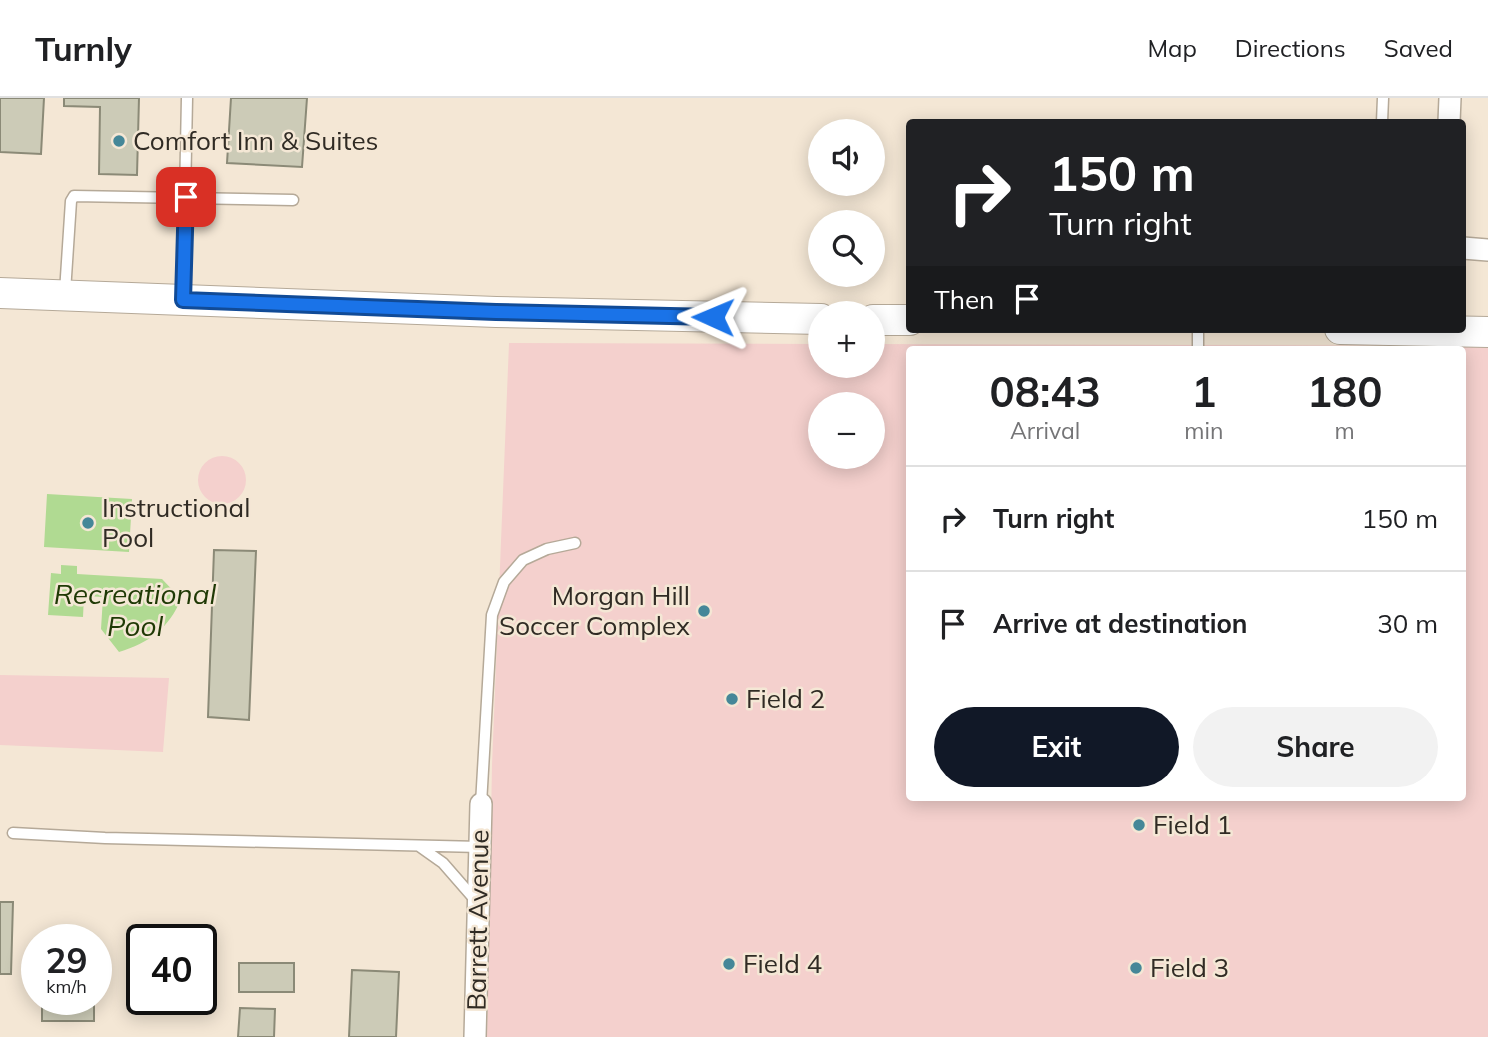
<!DOCTYPE html>
<meta charset="utf-8">
<style>
body{margin:0;font-family:Mulish,sans-serif;background:#f2f2f2;color:#202124;height:100vh;display:flex;flex-direction:column;font-size:26px;white-space:nowrap}
*{box-sizing:border-box;margin:0}
p{font-size:23px;color:#757577}
.icon{flex:none;width:38px;height:38px;fill:none;stroke:currentColor;stroke-width:2;stroke-linecap:round;stroke-linejoin:round}
.map{position:relative;flex:1;overflow:hidden}
.details{position:absolute;left:906px;top:248px;width:560px;height:455px;display:flex;flex-direction:column;background:#fff;border-radius:7px;box-shadow:0 4px 18px #0003}
.details>*{flex:none}
.guide{position:absolute;left:906px;top:21px;width:560px;height:214px;border-radius:7px;box-shadow:0 4px 18px #0003;background:#202124;color:#fff;overflow:hidden}
.buttons{position:absolute;left:808px;top:21px;display:grid;gap:14px}
.buttons a{display:grid;place-items:center;width:77px;height:77px;border-radius:50%;background:#fff;box-shadow:0 4px 18px #0003;font-size:35px}
.speed{position:absolute;left:21px;top:826px;display:flex;gap:14px;font-size:35px;font-weight:700;text-align:center}
.speed>*{display:grid;place-content:center;width:91px;height:91px;border-radius:50%;background:#fff;box-shadow:0 4px 18px #0003;line-height:1}
.speed small{font-size:18px;font-weight:400}
.speed .limit{border:4px solid #111;border-radius:10px;background:#fff;color:#111}
.pin{position:absolute;display:grid;place-items:center;width:60px;height:60px;color:#fff;margin:-30px;border-radius:14px;box-shadow:0 4px 10px #0006}
.me{position:absolute;width:77px;margin:-38px;rotate:271deg;stroke-linejoin:round;filter:drop-shadow(0 0 5px #0008)}
.turn{display:flex;align-items:center;gap:24px;height:147px;padding:0 28px;font-size:32px}
.turn .icon{width:91px;height:91px;stroke-width:2.5}
.turn b{display:block;font-size:49px;line-height:60px}
.then{display:flex;align-items:center;height:66px;padding:0 28px;background:#0003;gap:14px;font-size:26px}
.eta{display:flex;justify-content:space-evenly;align-items:center;height:119px;text-align:center}
.eta b{font-size:42px;font-weight:700;line-height:49px}
.action{display:flex;gap:14px;margin-top:auto;padding:14px 28px}
.action a{flex:1;height:80px;border-radius:42px;background:#111827;color:#fff;font-size:28px;font-weight:700;line-height:80px;text-align:center}
.action a+a{background:#f2f2f2;color:#202124}
ul{padding:0;list-style:none}
li{display:flex;align-items:center;gap:21px;height:105px;padding:0 28px;border-top:2px solid #e0e0e0}
li div{flex:1}
li b{display:block;font-size:26px}
li em{font-style:normal}
header{display:flex;align-items:center;gap:42px;box-sizing:border-box;height:98px;padding:0 35px;background:#fff;border-bottom:2px solid #e0e0e0}
header strong{font-size:33px}
nav{display:flex;gap:38px;margin-inline-start:auto;font-size:24px}
.map>svg:first-child{display:block}
.green{fill:#f4d0cd;fill-rule:evenodd}
.water{fill:#b0da92}
.building{fill:#cccbb7;stroke:#8b8a77;stroke-width:2}
.lines{fill:none;stroke-linecap:round;stroke-linejoin:round}
.lane-casing{stroke:#b5a998;stroke-width:13}
.street-casing{stroke:#b5a998;stroke-width:24}
.secondary-casing{stroke:#b5a998;stroke-width:32}
.lane{stroke:#fff;stroke-width:10}
.street{stroke:#fff;stroke-width:21}
.secondary{stroke:#fff;stroke-width:30}
.route-casing{stroke:#114b97;stroke-width:18}
.route{stroke:#1a73e8;stroke-width:12}
.poi-dot{fill:#458798;stroke:#f4e7d5;stroke-width:2.5}
.labels{text-anchor:middle;stroke-width:5;stroke-linejoin:round;paint-order:stroke}
.poi-label{font-size:26px;fill:#302b24;stroke:#f4e7d5;text-anchor:start}
.street-label{font-size:26px;fill:#302b24;stroke:#f4e7d5}
.water-label{font-size:28px;font-style:italic;fill:#1f3905;stroke:#f4e7d5}
</style>
<header>
<strong>Turnly</strong>
<nav><a>Map</a><a>Directions</a><a>Saved</a></nav>
</header>
<div class="map">
<svg width="1488" height="939" viewBox="0 0 1488 939">
<rect width="100%" height="100%" fill="#f4e7d5"/>
<!-- green -->
<path class="green" d="M509 245 821 246V268H873V246L1488 248V939H487L492 667ZM910 252H1463V700H910ZM821 306H873V359H821Z
M198 382a24 24 0 1 1 48 0a24 24 0 1 1-48 0Z
M0 577 169 580 163 654 0 647Z"/>
<!-- water -->
<path class="water" d="M47 396 132 401 129 454 44 449Z
M61 467 77 468V476L162 481 181 501C169 530 149 545 119 554L101 531 103 499 84 498 83 519 48 517 51 475 61 476Z"/>
<!-- building -->
<path class="building" d="M0 0H44L41 56 0 54Z
M64 0H139L137 77 99 76 100 9 64 8Z
M231 0H307L302 69 227 65Z
M214 452 256 453 249 622 208 619Z
M0 804H13L11 876H0Z
M239 865H294V894H239Z
M352 872 399 874 396 939H349Z
M42 901H94V923H42Z
M240 910 275 911 274 939H238Z"/>
<g class="lines">
<defs>
<path id="lane" d="M1382 24 1383 0
M65 194 71 103 74 98 293 102
M183 199 187 0
M1198 252V231
M481 706 492 517 504 484 523 462 547 451 575 445
M13 735 105 740 480 749
M419 748 443 765 477 804"/>
<path id="street" d="M1449 24 1450 0
M1463 150 1488 152
M475 939 481 706"/>
<path id="secondary" d="M0 195 496 214 821 221
M873 222H910
M1340 231 1488 234"/>
</defs>
<!-- lane casing -->
<use href="#lane" class="lane-casing"/>
<!-- street casing -->
<use href="#street" class="street-casing"/>
<!-- secondary casing -->
<use href="#secondary" class="secondary-casing"/>
<!-- lane -->
<use href="#lane" class="lane"/>
<!-- street -->
<use href="#street" class="street"/>
<!-- secondary -->
<use href="#secondary" class="secondary"/>
</g>
<g class="lines">
<defs>
<path id="route" d="M186 99 183 202 496 214 713 219"/>
</defs>
<!-- route casing -->
<use href="#route" class="route-casing"/>
<!-- route -->
<use href="#route" class="route"/>
</g>
<!-- markers -->
<g class="poi-dot">
<circle cx="119" cy="43" r="7"/>
<circle cx="88" cy="425" r="7"/>
<circle cx="704" cy="513" r="7"/>
<circle cx="732" cy="601" r="7"/>
<circle cx="1139" cy="727" r="7"/>
<circle cx="729" cy="866" r="7"/>
<circle cx="1136" cy="870" r="7"/>
</g>
<g class="labels">
<!-- poi labels -->
<g class="poi-label">
<text x="133" y="52">Comfort Inn &amp; Suites</text>
<text x="102" y="419">Instructional<tspan x="102" dy="30">Pool</tspan></text>
<text x="690" y="507" text-anchor="end">Morgan Hill<tspan x="690" dy="30">Soccer Complex</tspan></text>
<text x="746" y="610">Field 2</text>
<text x="1153" y="736">Field 1</text>
<text x="743" y="875">Field 4</text>
<text x="1150" y="879">Field 3</text>
</g>
<!-- street labels -->
<g class="street-label">
<text transform="translate(478 822) rotate(-89)" y="9">Barrett Avenue</text>
</g>
<!-- water labels -->
<g class="water-label">
<text x="135" y="506">Recreational<tspan x="135" dy="32">Pool</tspan></text>
</g>
</g>
</svg>
<div class="buttons">
<a><svg class="icon" aria-label="sound" viewBox="0 0 24 24"><path d="M4 9h4l5-4v14l-5-4H4zM17 9q2 3 0 6"/></svg></a>
<a><svg class="icon" aria-label="search" viewBox="0 0 24 24"><circle cx="10" cy="10" r="6"/><path d="M15 15l6 6"/></svg></a>
<a>+</a>
<a>−</a>
</div>
<div class="speed"><div>29<small>km/h</small></div><div class="limit">40</div></div>
<div class="pin" style="left:186px;top:99px;background:#d93025"><svg class="icon" aria-label="arrive" viewBox="0 0 24 24"><path d="M6 21V4h12l-3 4 3 4H6"/></svg></div>
<svg class="me" style="left:713px;top:219px" viewBox="-20 -20 40 40"><path d="M0-17L14 15 0 8-14 15z" fill="#1a73e8" stroke="#fff" stroke-width="4"/></svg>
<div class="guide">
<div class="turn"><svg class="icon" aria-label="right" viewBox="0 0 24 24"><path d="M7 20v-9h11M14 6l5 5-5 5"/></svg><div><b>150 m</b>Turn right</div></div>
<div class="then">Then<svg class="icon" aria-label="arrive" viewBox="0 0 24 24"><path d="M6 21V4h12l-3 4 3 4H6"/></svg></div>
</div>
<section class="details">
<div class="eta">
<div><b>08:43</b><p>Arrival</p></div>
<div><b>1</b><p>min</p></div>
<div><b>180</b><p>m</p></div>
</div>
<ul>
<li><svg class="icon" aria-label="right" viewBox="0 0 24 24"><path d="M7 20v-9h11M14 6l5 5-5 5"/></svg><div><b>Turn right</b></div><em>150 m</em></li>
<li><svg class="icon" aria-label="arrive" viewBox="0 0 24 24"><path d="M6 21V4h12l-3 4 3 4H6"/></svg><div><b>Arrive at destination</b></div><em>30 m</em></li>
</ul>
<div class="action"><a>Exit</a><a>Share</a></div>
</section>
</div>
